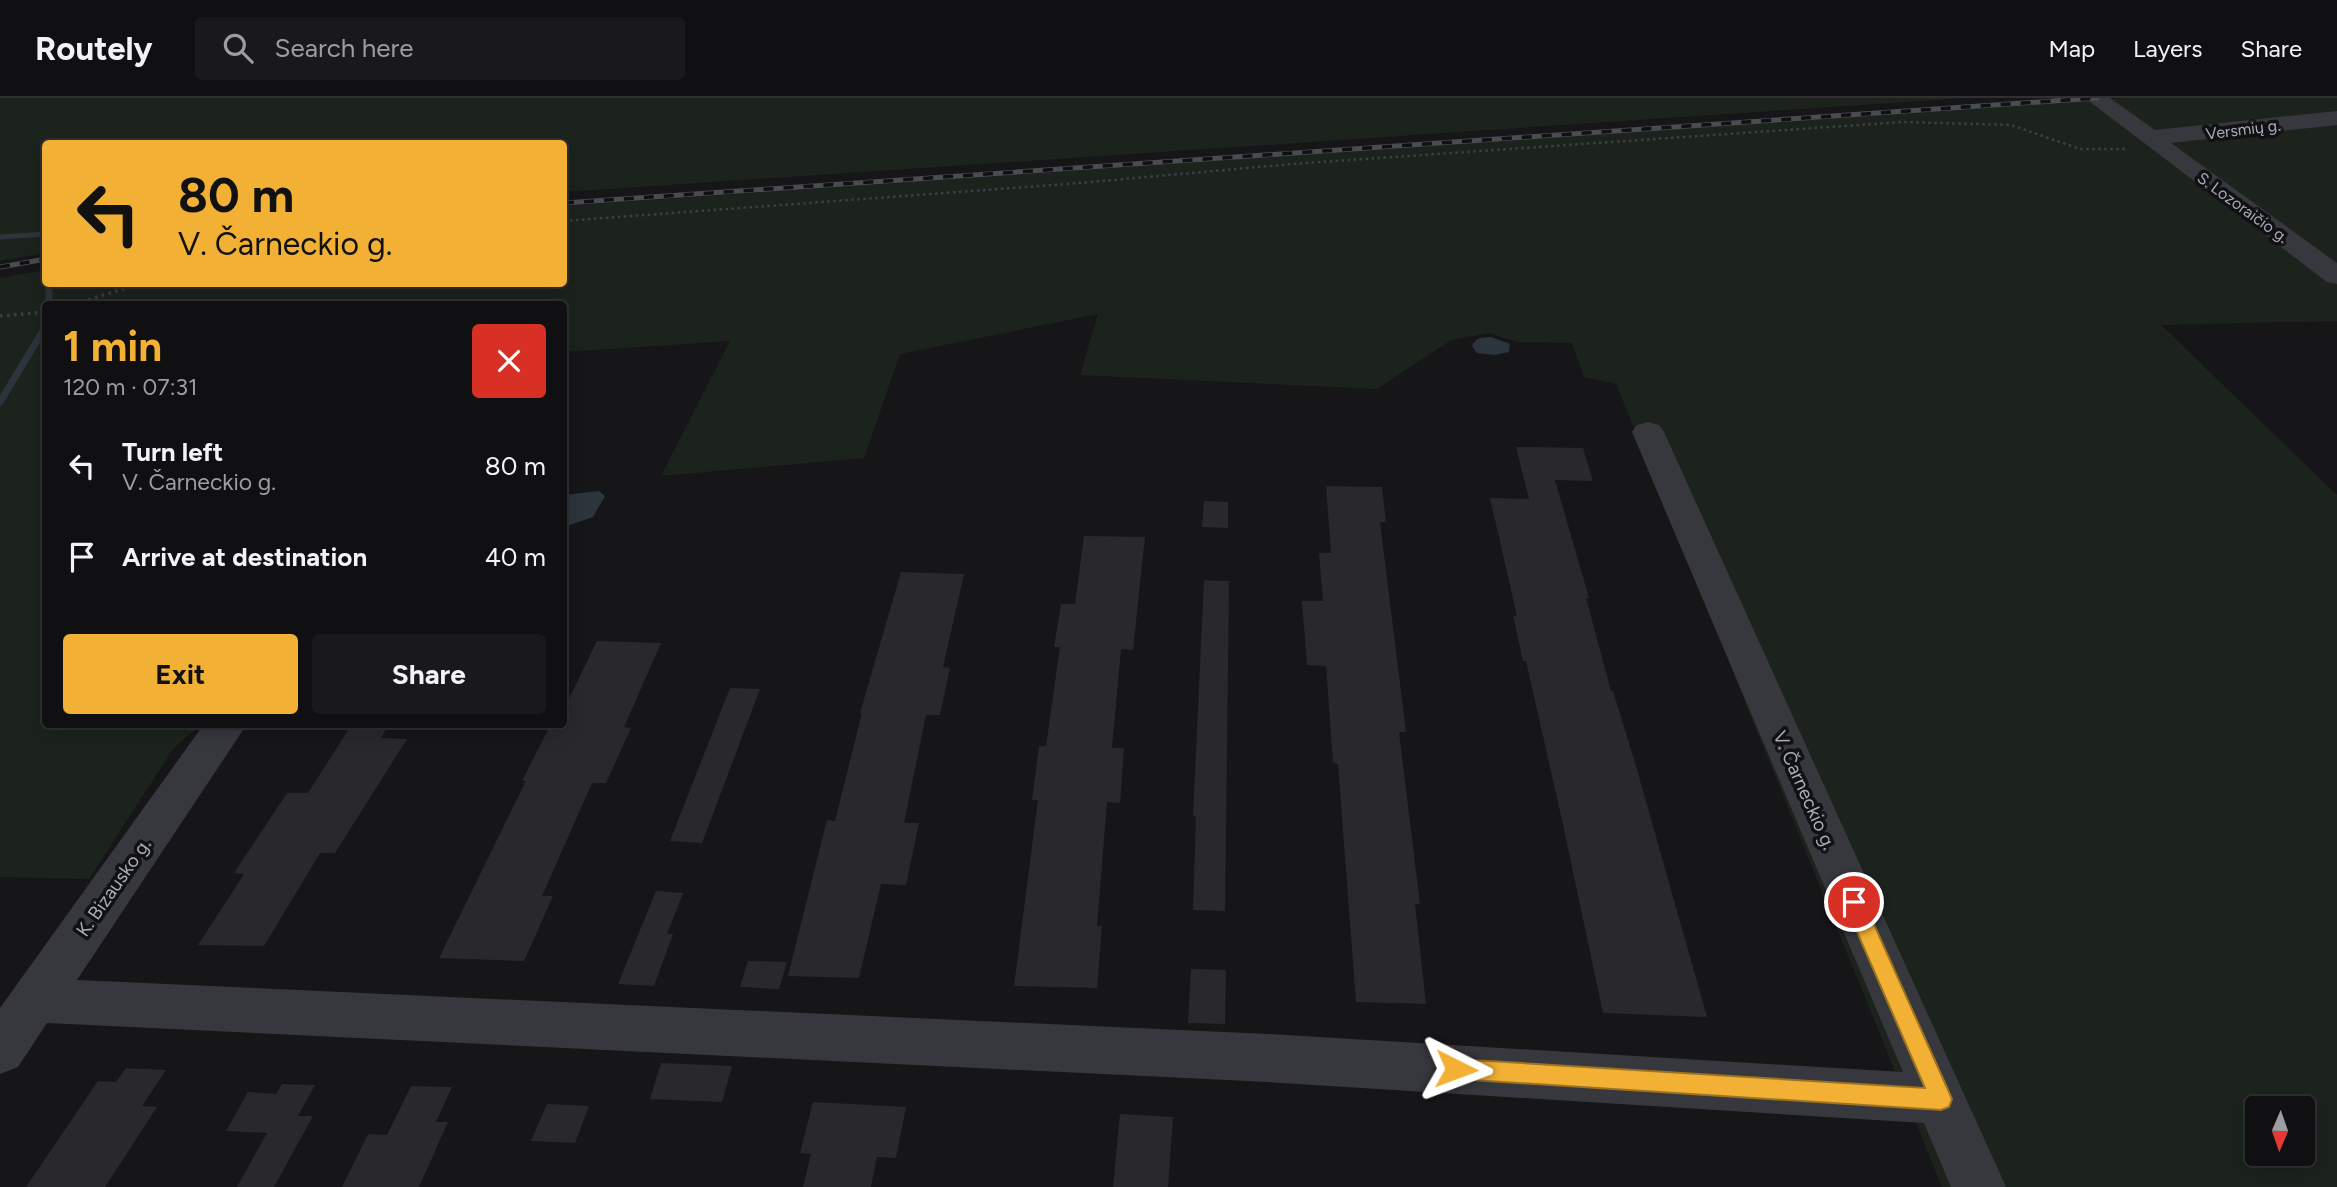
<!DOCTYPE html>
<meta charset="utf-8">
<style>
body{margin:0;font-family:Figtree,sans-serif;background:#19191b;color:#f1f3f6;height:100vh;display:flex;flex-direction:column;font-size:26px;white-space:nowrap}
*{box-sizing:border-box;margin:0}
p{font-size:23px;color:#9c9d9f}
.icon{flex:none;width:38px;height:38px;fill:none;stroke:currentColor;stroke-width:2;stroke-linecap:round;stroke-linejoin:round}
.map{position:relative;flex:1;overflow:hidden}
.drawer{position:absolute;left:42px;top:203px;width:525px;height:427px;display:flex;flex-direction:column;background:#101012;border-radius:7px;box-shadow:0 4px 18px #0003,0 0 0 2px #303032}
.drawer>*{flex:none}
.guide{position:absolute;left:42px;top:42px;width:525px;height:147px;border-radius:7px;box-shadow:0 4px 18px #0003,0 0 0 2px #303032;background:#f2b134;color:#111;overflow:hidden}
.needle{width:46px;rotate:182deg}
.tools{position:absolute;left:2245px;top:998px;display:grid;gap:14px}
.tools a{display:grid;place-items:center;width:70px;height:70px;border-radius:7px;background:#101012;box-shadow:0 4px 18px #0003,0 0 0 2px #303032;font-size:35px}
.pin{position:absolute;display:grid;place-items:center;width:60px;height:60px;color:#fff;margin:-30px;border:4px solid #fff;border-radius:50%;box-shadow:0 2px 7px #0007}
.me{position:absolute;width:77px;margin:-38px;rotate:93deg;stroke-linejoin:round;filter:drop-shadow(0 0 5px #0008)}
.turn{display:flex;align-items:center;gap:24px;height:147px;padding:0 21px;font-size:32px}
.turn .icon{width:91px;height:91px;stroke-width:2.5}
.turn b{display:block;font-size:49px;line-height:60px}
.round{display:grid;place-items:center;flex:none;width:74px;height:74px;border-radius:7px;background:#19191b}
.summary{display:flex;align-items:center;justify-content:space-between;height:119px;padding:0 21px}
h1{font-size:42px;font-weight:700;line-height:52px;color:#f2b134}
.cta{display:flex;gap:14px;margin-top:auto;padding:14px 21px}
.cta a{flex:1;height:80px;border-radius:7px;background:#f2b134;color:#111;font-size:28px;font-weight:700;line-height:80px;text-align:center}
.cta a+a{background:#19191b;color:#f1f3f6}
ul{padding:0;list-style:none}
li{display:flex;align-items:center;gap:21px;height:91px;padding:0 21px}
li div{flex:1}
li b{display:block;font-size:26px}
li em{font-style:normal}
header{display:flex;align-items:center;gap:42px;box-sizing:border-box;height:98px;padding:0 35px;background:#101012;border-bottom:2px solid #303032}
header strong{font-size:33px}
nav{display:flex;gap:38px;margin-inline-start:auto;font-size:24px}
.search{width:490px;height:63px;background:#19191b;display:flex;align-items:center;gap:18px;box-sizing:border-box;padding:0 24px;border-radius:7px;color:#9c9d9f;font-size:26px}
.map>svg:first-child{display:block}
.green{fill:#1c231d;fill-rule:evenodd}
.water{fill:#2c353c}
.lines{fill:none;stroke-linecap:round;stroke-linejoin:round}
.stream-far1{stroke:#2c353c;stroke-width:5}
.stream{stroke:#2c353c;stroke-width:7}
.building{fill:#29292c}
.path-far1{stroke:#3d3f44;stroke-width:2.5;stroke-dasharray:2.5 3.5;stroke-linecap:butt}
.path{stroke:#3d3f44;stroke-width:3.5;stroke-dasharray:2.5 4.5;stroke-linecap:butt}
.minor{fill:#37383d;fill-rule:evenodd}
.rail-casing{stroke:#4a4c52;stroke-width:5}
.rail{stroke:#111113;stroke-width:3.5;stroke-dasharray:10;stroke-linecap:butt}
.route{fill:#f2b134;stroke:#9d7322;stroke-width:2}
.labels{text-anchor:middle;stroke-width:7;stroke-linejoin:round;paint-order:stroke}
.far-street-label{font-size:16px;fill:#a8adb8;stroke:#111113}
.street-label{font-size:19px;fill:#a8adb8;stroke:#111113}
</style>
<header>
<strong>Routely</strong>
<div class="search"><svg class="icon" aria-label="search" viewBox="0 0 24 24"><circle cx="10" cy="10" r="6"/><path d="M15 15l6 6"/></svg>Search here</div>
<nav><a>Map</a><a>Layers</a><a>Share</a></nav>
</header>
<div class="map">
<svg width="2337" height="1089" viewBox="0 0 2337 1089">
<rect width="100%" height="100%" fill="#161618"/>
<!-- green -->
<path class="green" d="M0 0H1965L564 94V46H46L45 155 0 163Z
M2126 0H2337V223L2161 227 2337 397V1089H1942L1616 286 1584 279 1572 245 1517 244 1489 235 1451 242 1377 291 1080 277 1098 216 900 256 864 360 661 378 730 243 564 254V206H46V626L200 627 173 651 89 781 0 779V180L45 172 46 186H564V108ZM2258 1010H2303V1055H2258Z"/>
<!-- water -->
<path class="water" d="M1491 239 1510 246 1509 254 1494 257 1477 255 1472 248C1476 239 1481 240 1491 239Z
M599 393 605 398 593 419 564 429V397Z"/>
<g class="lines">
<!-- stream-far1 -->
<path class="stream-far1" d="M0 139 46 136"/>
<!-- stream -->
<path class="stream" d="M49 187V206
M0 304 46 228"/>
</g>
<!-- building -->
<path class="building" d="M1516 349 1583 350 1593 383 1555 382 1589 500H1586L1611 593H1613L1636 668 1707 919 1603 915 1562 722 1526 563H1523L1513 518H1517L1490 400 1529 401Z
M1326 388 1382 389 1386 424H1380L1406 634H1399L1420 806H1415L1426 906 1356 904 1338 666 1333 665 1326 568 1307 567 1302 503H1323L1319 455H1331Z
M1204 403 1228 404V430L1202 429Z
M1084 438 1145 439 1133 552 1121 551 1112 650H1124L1120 705 1107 704 1097 828H1102L1097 890 1014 888 1038 702H1032L1039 648H1046L1060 549H1054L1061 506H1075Z
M901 474 964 476 943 569 950 570 940 617H926L904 725H919L906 787 881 786 859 880 788 878 827 722 835 723 862 615H860Z
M1204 482 1229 483 1225 813 1193 812 1196 719 1193 718Z
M597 543 661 545 624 629 631 630 606 685H592L542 798H553L524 863 439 860 526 683H522L550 628 564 626V611Z
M730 590 760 591 702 745 670 743Z
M352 626H389L381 640 407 641 335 755H320L264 848 198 847 244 776 234 775 287 695H308Z
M656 793 683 795 667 836H673L654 888 618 886Z
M748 863 787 864 779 891 740 889Z
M1191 871 1226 872 1225 926 1188 925Z
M661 965 732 968 722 1004 650 1001Z
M126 970 166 972 142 1008 157 1009 105 1089H26L98 983 116 984Z
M282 986 315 987 298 1018H313L274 1089H237L267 1035 226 1033 248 994 276 996Z
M411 988 452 989 436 1024H448L419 1089H342L368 1036 387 1037Z
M813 1004 906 1009 896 1060 877 1059 871 1089H803L811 1056 800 1055Z
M547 1006 589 1008 575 1045 531 1043Z
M1120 1016 1173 1019 1168 1089H1113Z"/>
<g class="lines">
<!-- path-far1 -->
<path class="path-far1" d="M564 123 1080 85 1292 66 1902 24 2011 27 2080 51H2125
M131 188 138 186"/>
<!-- path -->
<path class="path" d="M75 206 136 187
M0 218 46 214"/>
<!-- minor -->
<path class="minor" d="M2085 0H2110L2155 32 2337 13V27L2171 45 2337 165V186L2327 184Z
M1648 324 1659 327 1664 334 2006 1089H1951L1924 1025 1268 984 47 925 18 969 0 976V910L204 626H247L77 882 1268 936 1903 974 1632 334 1637 327Z"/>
<defs>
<path id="rail" d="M564 105 2097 0
M0 169 46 161"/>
</defs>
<!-- rail casing -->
<use href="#rail" class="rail-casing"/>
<!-- rail -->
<use href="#rail" class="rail"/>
</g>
<!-- route -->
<path class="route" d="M1854 795 1861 798 1864 804 1949 994 1952 1001 1949 1009 1941 1012 1456 981 1449 978 1446 971 1449 964 1456 961 1925 990 1844 804 1847 798Z"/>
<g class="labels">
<!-- far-street labels -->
<g class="far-street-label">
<text transform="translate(2243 31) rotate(-7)" y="6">Versmių g.</text>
<text transform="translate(2243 109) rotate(36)" y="6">S. Lozoraičio g.</text>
</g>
<!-- street labels -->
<g class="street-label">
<text transform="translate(1805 692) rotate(66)" y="7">V. Čarneckio g.</text>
<text transform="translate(113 789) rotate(-55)" y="7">K. Bizausko g.</text>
</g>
</g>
</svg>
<div class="tools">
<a><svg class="needle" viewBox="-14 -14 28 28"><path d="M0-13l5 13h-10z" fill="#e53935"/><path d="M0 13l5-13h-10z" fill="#9c9d9f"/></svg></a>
</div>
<div class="pin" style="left:1854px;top:804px;background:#d93025"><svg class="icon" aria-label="arrive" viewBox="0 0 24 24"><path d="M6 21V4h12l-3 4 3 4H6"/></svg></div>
<svg class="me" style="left:1456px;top:971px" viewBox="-20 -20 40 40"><path d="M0-17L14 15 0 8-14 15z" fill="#f2b134" stroke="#fff" stroke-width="4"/></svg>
<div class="guide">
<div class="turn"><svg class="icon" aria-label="left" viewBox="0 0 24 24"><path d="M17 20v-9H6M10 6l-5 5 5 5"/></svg><div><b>80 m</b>V. Čarneckio g.</div></div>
</div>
<section class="drawer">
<div class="summary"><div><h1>1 min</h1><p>120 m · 07:31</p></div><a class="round" style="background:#d93025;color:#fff"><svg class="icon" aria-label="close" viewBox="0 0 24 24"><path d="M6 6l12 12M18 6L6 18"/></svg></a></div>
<ul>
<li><svg class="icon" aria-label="left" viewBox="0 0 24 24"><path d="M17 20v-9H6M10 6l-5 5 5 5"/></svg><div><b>Turn left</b><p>V. Čarneckio g.</p></div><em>80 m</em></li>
<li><svg class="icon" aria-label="arrive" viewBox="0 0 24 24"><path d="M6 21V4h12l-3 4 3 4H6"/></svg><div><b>Arrive at destination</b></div><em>40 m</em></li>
</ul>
<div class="cta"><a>Exit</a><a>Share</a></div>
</section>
</div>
